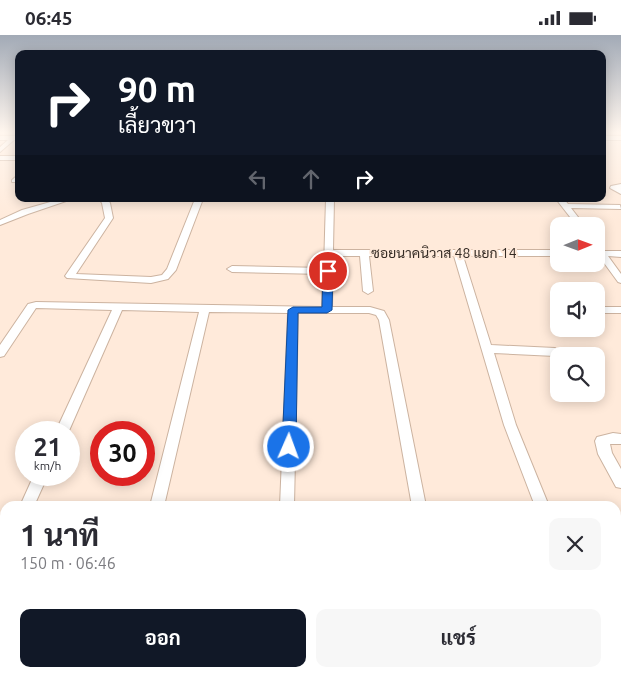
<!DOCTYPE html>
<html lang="th">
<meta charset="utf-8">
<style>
body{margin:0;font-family:Ubuntu,Sarabun,sans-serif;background:#f7f7f7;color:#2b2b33;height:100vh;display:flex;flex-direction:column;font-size:19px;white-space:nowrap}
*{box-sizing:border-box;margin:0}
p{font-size:16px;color:#7c7c81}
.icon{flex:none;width:28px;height:28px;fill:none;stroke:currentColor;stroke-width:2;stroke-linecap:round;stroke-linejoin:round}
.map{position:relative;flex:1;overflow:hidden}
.drawer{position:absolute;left:0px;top:466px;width:621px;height:176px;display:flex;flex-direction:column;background:#fff;border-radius:15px 15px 0 0;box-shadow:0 2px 12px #0003}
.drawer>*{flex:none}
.guide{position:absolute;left:15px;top:15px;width:591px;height:152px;border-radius:10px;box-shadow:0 2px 12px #0003;background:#111827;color:#fff;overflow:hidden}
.needle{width:32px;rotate:89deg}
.tools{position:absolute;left:550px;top:182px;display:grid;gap:10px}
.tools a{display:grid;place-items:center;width:55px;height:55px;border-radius:10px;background:#fff;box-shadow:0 2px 12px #0003;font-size:25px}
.speed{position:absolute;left:15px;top:386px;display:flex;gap:10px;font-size:25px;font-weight:700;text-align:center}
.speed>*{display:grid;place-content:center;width:65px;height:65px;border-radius:50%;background:#fff;box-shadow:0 2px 12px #0003;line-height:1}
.speed small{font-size:12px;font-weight:400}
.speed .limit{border:8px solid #d22;background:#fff;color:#111}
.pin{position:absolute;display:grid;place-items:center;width:42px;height:42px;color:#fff;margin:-21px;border:2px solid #fff;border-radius:50%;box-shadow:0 1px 5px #0007}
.me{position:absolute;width:55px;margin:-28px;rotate:2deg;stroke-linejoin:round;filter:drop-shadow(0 0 4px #0008)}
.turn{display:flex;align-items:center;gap:18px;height:105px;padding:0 20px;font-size:22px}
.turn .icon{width:65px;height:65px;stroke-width:2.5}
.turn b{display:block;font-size:35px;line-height:42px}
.lanes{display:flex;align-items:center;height:48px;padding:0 20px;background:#0003;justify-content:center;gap:25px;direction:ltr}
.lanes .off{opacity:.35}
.round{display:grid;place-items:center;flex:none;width:52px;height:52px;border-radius:10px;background:#f7f7f7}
.summary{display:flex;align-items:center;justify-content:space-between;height:85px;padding:0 20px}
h1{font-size:30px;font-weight:700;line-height:38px}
.cta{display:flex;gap:10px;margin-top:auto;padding:10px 20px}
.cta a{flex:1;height:58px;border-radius:10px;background:#111827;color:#fff;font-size:20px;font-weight:700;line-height:58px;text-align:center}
.cta a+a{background:#f7f7f7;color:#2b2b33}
.status{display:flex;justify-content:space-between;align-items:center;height:35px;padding:0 25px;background:#fff;direction:ltr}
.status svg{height:14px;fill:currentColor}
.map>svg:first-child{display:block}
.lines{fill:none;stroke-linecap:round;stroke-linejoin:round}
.minor-casing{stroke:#ccb3a0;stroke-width:2}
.minor{fill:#fff;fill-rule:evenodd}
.route{fill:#1a73e8;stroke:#114b97}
.labels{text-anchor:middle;stroke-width:4.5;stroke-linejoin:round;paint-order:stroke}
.far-street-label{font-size:14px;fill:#352b24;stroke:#ffeada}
</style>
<div class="status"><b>06:45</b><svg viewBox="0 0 49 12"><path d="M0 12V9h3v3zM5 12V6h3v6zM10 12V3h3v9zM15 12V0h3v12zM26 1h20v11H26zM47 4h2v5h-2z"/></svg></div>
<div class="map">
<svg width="621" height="642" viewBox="0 0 621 642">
<rect width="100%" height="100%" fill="#ffeada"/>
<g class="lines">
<defs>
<path id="minor" d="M0 101H19V105H14L0 117V112L8 105H0Z
M602 101H621V105H602Z
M0 121H19V125H0Z
M19 139V145L16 147H12V145Z
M621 149V159L610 153 611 151Z
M61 164H72L28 179 0 190V185L22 175Z
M99 164H107L110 168 113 183 76 239 151 242 162 240 167 234 195 164H203L176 235 168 244 151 248 67 243 65 241 105 183 102 168Z
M326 164H334L333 215H559V221H463L491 310 555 313 561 317 555 321 494 318 516 390 549 471H535L504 390 454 221H369L373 256 368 259 363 256 360 221H333L332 272H370L384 276 389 285 426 471H412L379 285 376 280 369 278H298L294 471H280L288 278 209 277 164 471H150L199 277 122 275 68 398H55L112 275 36 273 4 321 0 322V310L28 269 36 267 322 272 323 239 232 237 227 234 232 231 324 233Z
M556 164H564L568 169 620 170 621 174 571 173 585 191H577Z
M596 209 604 216H621V222L608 221 621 239V248L618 247 599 221 596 220Z
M557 272H559V278L552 275Z
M596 272H621V278H596Z
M613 398 621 399V409H610L612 418 621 434V453L616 452 598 419 595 406 597 402Z
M34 440H48L34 471H20Z
M5 512V537L0 539V514Z
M0 571H5V589H0Z
M616 636 619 642H599L597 638Z
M107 638H127L126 642H106Z
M272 638H291L292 642H272Z
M441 638H460L461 642H441Z"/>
</defs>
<!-- minor casing -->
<use href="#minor" class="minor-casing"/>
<!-- minor -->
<use href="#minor" class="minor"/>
</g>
<!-- sky -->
<linearGradient id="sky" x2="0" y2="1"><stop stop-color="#a2aab6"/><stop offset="0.52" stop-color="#fff6ee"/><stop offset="1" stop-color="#fff6ee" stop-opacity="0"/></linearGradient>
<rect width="621" height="187" fill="url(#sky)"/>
<!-- route -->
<path class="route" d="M328 233 333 236 332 275 327 278H298L296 412 294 416 289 418 284 416 282 412 288 275 293 272H322L323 236Z"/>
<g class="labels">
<!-- far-street labels -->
<g class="far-street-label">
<text x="444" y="223">ซอยนาคนิวาส 48 แยก 14</text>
</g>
</g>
</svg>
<div class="tools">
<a><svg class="needle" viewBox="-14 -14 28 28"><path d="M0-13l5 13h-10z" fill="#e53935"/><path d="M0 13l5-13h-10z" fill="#7c7c81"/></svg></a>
<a><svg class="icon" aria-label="sound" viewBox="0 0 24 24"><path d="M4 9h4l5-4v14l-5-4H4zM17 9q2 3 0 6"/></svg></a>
<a><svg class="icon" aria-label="search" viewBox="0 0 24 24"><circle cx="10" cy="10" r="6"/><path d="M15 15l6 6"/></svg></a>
</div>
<div class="speed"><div>21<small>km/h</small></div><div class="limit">30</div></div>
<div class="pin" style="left:328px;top:236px;background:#d93025"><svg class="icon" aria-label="arrive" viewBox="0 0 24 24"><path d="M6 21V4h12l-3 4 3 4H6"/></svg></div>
<svg class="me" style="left:289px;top:412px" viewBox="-20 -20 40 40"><circle r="17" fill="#1a73e8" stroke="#fff" stroke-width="3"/><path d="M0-11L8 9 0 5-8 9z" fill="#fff"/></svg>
<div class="guide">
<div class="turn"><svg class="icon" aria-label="right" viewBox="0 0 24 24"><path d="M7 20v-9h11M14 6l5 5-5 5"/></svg><div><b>90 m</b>เลี้ยวขวา</div></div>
<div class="lanes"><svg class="icon off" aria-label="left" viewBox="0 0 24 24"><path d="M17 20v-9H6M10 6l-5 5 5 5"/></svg><svg class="icon off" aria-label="ahead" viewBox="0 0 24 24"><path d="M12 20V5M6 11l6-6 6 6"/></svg><svg class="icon" aria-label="right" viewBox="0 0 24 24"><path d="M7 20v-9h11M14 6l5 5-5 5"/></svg></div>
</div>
<section class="drawer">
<div class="summary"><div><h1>1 นาที</h1><p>150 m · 06:46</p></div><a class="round"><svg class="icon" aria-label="close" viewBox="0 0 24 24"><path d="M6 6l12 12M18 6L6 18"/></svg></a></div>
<div class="cta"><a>ออก</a><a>แชร์</a></div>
</section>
</div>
